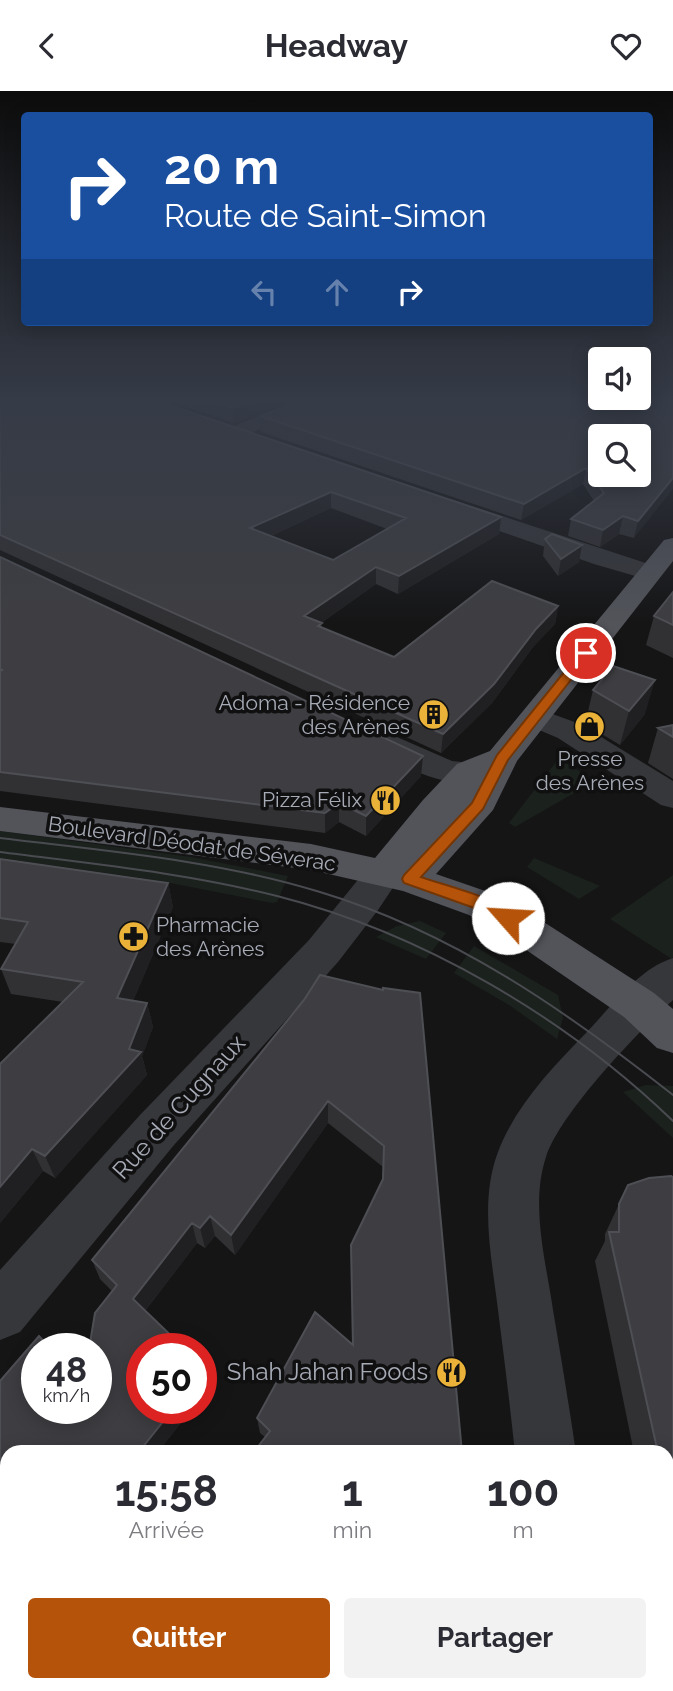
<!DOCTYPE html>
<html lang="fr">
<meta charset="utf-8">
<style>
body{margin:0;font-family:Raleway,sans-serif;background:#f2f2f3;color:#2b2b33;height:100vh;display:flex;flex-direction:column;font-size:26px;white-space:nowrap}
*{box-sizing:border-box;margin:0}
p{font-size:23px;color:#7c7c81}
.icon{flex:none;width:38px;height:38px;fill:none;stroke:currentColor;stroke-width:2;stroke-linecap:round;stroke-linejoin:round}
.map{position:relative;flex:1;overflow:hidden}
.drawer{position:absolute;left:0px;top:1354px;width:674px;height:247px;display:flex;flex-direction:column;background:#fff;border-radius:21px 21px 0 0;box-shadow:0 4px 18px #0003}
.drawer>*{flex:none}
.hud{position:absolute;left:21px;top:21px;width:632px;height:214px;border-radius:7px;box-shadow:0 4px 18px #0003;background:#1a4fa0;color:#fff;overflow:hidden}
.tools{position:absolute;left:588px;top:256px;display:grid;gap:14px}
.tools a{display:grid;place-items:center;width:63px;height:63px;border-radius:7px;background:#fff;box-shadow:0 4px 18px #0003;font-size:35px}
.speed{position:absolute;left:21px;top:1242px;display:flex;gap:14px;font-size:35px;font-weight:700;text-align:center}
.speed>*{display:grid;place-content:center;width:91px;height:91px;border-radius:50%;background:#fff;box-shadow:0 4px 18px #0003;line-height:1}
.speed small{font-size:18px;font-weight:400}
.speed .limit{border:10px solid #d22;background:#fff;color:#111}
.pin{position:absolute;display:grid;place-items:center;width:60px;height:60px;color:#fff;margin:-30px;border:4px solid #fff;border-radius:50%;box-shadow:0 2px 7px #0007}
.me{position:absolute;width:77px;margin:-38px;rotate:296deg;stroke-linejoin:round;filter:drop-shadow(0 0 5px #0008)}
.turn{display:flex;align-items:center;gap:24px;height:147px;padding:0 28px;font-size:32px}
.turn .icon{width:91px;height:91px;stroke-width:2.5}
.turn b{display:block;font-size:49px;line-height:60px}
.lanes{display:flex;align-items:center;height:66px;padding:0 28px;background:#0003;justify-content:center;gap:35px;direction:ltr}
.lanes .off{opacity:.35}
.eta{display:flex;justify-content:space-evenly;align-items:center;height:119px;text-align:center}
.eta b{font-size:42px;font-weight:700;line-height:49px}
.primary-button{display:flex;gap:14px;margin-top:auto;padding:14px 28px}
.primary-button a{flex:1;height:80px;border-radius:7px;background:#b45309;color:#fff;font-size:28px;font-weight:700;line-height:80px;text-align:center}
.primary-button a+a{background:#f2f2f3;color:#2b2b33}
header{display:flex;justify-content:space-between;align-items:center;height:91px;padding:0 28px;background:#fff;font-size:32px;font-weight:700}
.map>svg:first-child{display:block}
.green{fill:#1b211c}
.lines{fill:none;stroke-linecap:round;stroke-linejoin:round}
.minor{fill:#36373b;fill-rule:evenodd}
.major{fill:#52545a;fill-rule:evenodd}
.tram{stroke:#494b50;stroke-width:2}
.wall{fill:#313134;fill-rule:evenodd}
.shaded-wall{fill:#202022}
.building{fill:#3e3e42;stroke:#4e4f54;stroke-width:2;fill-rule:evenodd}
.route{fill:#b45309;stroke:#753606;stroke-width:2}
.labels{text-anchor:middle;stroke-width:7;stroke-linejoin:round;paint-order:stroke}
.poi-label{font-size:21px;fill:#a7abb6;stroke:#101011;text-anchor:end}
.street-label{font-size:21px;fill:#a7abb6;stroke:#101011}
.near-street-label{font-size:24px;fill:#a7abb6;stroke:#101011}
.near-poi-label{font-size:24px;fill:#a7abb6;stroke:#101011;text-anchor:end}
</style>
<header><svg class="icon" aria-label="back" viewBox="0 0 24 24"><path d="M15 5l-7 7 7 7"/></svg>Headway<svg class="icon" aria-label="heart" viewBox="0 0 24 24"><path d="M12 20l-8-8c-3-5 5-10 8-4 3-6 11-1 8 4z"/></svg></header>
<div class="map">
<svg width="673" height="1600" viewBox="0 0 673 1600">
<rect width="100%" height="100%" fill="#151516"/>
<!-- green -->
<path class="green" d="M559 667 595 690 515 736 509 732Z
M0 740 191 766 288 785 277 811 272 812 155 789 0 767Z
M534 767 600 795 579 808 527 776Z
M673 784V866L672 868 610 828Z
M420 830 446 842 426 868 376 846 397 835Z
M474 855 558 904 563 927 557 948 509 914 454 882Z
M646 994 673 995V1047L623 1001Z"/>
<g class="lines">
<!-- minor -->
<path class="minor" d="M299 309H324L322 313 243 345H229L226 341 229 337Z
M450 408 658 476 662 481 658 486 649 489 594 473 442 420 438 415 442 410Z
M536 617 580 633 673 690V717L661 714 558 647 525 633 520 626 525 619Z
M374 636 452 670 481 673 486 681 481 689C439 700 399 671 363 653L358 646 363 639Z
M383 770 396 774 402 783 378 819 338 871 174 1054 20 1241 0 1249V1179L140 1024 309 849 370 774Z
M673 867V909C638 941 560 1022 546 1066 530 1114 546 1170 553 1219 561 1266 569 1314 576 1362H515C510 1314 504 1266 498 1219 492 1168 479 1111 498 1061 516 1014 551 978 586 942 611 916 638 878 673 867Z
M544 1594H614L615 1600H545Z"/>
<!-- major -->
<path class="major" d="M673 447V470L517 670 493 719 436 783 497 804 522 817 654 902 673 918V962L657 957 624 926 494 837 469 824 403 800 311 779 0 740V716L311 753 375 767 423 709 457 673 490 660 664 449Z"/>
<!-- tram -->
<path class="tram" d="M0 747C107 760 216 769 320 801 453 841 565 919 673 1004
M0 761C93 773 186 782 277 805 422 842 565 926 673 1030"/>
</g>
<!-- wall -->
<path class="wall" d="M0 309 501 426 499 443 398 503 376 493 321 532 322 536 394 566 558 515 555 533 533 556 492 612 441 662 0 459ZM331 417 387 438 333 469 271 445Z
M166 309H292L234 332Z
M673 309 634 447 619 443 600 456 568 445 571 428 594 410 583 393 521 429 261 341 260 325Z
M545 448 579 471 558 485 543 465Z
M0 466 421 685 366 745 339 731 325 742 0 700Z
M673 501V567L646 554 654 525Z
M593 599 645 623 620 654 585 633Z
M673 634V688L648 672 658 637Z
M0 768 168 792 173 816 133 910 147 912 153 936 142 965 147 984 55 1087 43 1080 0 1132V973L63 911 11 903 1 878 16 853 0 851Z
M320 884 383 899V897L420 902 462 1362H258L257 1357 265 1346 260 1342 257 1327 315 1221 352 1253 351 1154 382 1089 383 1076 328 1032 235 1164 215 1145 205 1157 197 1152 145 1220 185 1258H142V1318H192L157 1362H7V1576L0 1586V1290L39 1245 51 1258H37V1318H96V1258H89L95 1222 112 1200 100 1188 92 1169 304 909Z
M673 1086V1550L667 1520V1362H634L595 1170 605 1150V1143L628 1094Z
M334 1594H483V1600H366L362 1595 359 1600H332Z"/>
<!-- shaded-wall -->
<path class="shaded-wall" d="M254 309H292L234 332 233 317Z
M586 377 583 393 521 429 524 413Z
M673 387V398L634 447 638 430Z
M331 401V417L251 454 250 437Z
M623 425 619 443 600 456 603 439Z
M501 426 499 443 398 503 399 485Z
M582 454 579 471 558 485 561 468Z
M376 476V493L305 543 304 525Z
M558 515 555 533 533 556 492 612 441 662 443 643 536 538Z
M655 589 645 623 620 654 629 620Z
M423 665 421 685 366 745V725Z
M339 712V731L325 742V722Z
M168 792 173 816 124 931 117 907Z
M147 912 153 936 142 965 147 984 55 1087 45 1065 129 958Z
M328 1010V1032L235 1164 231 1144Z
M32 1058 43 1080 0 1132V1096Z
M210 1125 215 1145 205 1157 200 1137Z
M192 1132 197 1152 140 1226 133 1208Z
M205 1278 210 1294 201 1306V1283Z
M173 1318H192L157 1362H138Z
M7 1547V1576L0 1586V1557Z"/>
<!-- building -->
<path class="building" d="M0 309H154L501 426 399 485 376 476 304 525 322 532 318 535 394 566 492 490 558 515 536 538 494 593 443 643 0 444ZM331 401 406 427 333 469 250 437Z
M208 309H254L233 317Z
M302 309H673V387L638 430 623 425 603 439 571 428 604 402 586 377 524 413 260 325ZM600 345H639V383H600Z
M552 443 582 454 561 468 545 448Z
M0 466 423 665 366 725 339 712 325 722 0 681V580L2 579 0 578Z
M673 501V534L654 525Z
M613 575 655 589 629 620 593 599Z
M673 634V646L658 637Z
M0 768 168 792 117 907 147 912 129 958 141 961 45 1065 32 1058 0 1096V973L83 891 1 878 28 831 0 827Z
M320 884 383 899V897L420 902 462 1362H262L257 1357 270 1340 257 1327 315 1221 353 1254 351 1154 383 1088 384 1055 328 1010 231 1144 210 1125 200 1137 192 1132 133 1208 185 1258H142V1318H173L138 1362H7V1547L0 1557V1290L39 1245 51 1258H37V1318H96V1258H89L95 1222 117 1194 92 1169 304 909Z
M671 1085 673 1086V1430L667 1402V1362H658L609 1141H619V1113L628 1094 649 1087Z
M201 1274 205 1278 201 1283Z
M334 1594H361L357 1600H332Z
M367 1594H483V1600H372Z"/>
<!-- sky -->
<linearGradient id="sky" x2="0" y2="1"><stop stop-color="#0c0c0c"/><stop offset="0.58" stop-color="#353b47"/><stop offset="1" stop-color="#353b47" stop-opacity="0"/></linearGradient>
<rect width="673" height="533" fill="url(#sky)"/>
<!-- route -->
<path class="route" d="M586 558 592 562 508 669 483 718 421 786C443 794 503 808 516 827L513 832H502L477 818 404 792 402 788 404 784 472 712 497 664 582 559Z"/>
<!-- icons -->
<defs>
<symbol id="building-disc" viewBox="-11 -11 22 22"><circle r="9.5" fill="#eab239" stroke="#101011"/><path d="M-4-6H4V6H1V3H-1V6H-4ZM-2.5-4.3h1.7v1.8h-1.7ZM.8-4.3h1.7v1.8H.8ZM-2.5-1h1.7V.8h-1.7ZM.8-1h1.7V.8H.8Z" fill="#111"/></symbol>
<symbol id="shop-disc" viewBox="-11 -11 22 22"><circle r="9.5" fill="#eab239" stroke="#101011"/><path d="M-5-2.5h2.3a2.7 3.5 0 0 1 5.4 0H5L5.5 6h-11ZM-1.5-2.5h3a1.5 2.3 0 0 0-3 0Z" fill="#111"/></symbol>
<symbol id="restaurant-disc" viewBox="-11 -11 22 22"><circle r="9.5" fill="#eab239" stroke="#101011"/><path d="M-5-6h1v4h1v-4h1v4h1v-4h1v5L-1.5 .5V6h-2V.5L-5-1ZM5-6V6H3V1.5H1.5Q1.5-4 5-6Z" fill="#111"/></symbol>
<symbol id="pharmacy-disc" viewBox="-11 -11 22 22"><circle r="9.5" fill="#eab239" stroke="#101011"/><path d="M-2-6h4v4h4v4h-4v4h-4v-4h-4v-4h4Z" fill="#111"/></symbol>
</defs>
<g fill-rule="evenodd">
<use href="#building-disc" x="416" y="606" width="35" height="35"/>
<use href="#shop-disc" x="572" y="618" width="35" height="35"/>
<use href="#restaurant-disc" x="368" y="692" width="35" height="35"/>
<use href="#pharmacy-disc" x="116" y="828" width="35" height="35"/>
<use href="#restaurant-disc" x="434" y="1264" width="35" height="35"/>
</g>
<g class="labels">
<!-- poi labels -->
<g class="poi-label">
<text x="410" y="619">Adoma - Résidence<tspan x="410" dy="24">des Arènes</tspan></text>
<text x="590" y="675" text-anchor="middle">Presse<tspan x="590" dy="24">des Arènes</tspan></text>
<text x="362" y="716">Pizza Félix</text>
<text x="156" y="841" text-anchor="start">Pharmacie<tspan x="156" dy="24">des Arènes</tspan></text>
</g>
<!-- street labels -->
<g class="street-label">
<text transform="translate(192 753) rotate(8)" y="7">Boulevard Déodat de Séverac</text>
</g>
<!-- near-street labels -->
<g class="near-street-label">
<text transform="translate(179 1016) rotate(-48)" y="8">Rue de Cugnaux</text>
</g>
<!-- near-poi labels -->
<g class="near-poi-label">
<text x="428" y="1289">Shah Jahan Foods</text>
</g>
</g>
</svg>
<div class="tools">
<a><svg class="icon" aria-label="sound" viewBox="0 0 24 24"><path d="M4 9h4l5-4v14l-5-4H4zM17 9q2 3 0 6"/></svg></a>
<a><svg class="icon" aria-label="search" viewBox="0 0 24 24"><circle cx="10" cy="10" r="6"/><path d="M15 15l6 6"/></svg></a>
</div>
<div class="speed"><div>48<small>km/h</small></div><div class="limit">50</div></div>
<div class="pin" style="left:586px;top:562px;background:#d93025"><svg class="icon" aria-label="arrive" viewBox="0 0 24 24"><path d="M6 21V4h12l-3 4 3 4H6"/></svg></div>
<svg class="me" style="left:508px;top:827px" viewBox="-20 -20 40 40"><circle r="19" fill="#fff"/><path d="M0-13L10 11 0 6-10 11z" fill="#b45309"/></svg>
<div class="hud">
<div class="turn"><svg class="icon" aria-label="right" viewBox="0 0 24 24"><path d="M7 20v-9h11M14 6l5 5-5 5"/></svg><div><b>20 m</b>Route de Saint-Simon</div></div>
<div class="lanes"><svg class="icon off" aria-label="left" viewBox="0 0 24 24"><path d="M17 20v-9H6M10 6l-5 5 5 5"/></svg><svg class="icon off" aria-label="ahead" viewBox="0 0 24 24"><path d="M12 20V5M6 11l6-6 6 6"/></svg><svg class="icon" aria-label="right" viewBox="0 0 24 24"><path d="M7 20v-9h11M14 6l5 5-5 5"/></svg></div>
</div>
<section class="drawer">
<div class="eta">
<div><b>15:58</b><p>Arrivée</p></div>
<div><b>1</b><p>min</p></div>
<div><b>100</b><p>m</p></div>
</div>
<div class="primary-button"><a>Quitter</a><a>Partager</a></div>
</section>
</div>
